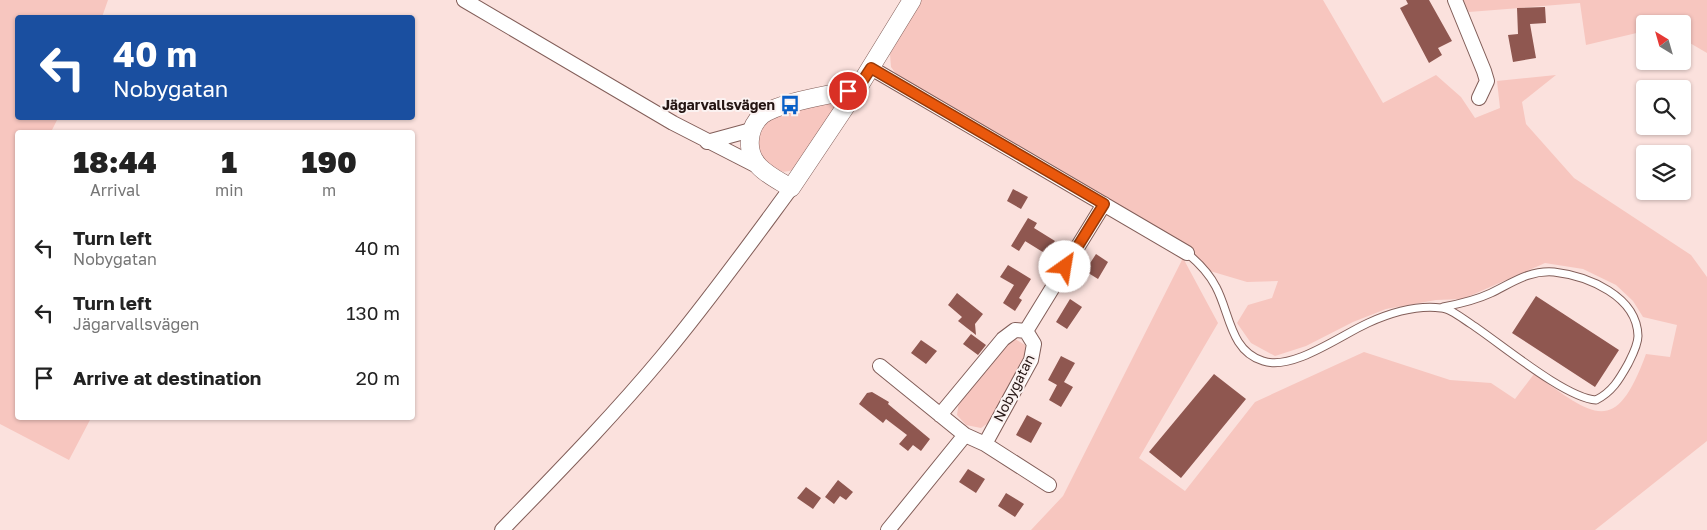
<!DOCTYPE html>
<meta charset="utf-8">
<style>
body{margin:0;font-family:"Golos Text",sans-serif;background:#f6f6f6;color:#222;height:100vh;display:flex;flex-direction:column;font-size:19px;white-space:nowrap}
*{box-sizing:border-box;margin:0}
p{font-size:16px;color:#767676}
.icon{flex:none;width:28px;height:28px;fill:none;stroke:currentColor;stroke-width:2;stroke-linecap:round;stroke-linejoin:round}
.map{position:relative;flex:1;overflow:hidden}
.details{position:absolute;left:15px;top:130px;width:400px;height:290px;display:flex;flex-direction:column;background:#fff;border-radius:5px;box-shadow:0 1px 4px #0004}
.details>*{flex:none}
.banner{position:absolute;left:15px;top:15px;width:400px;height:105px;border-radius:5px;box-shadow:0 1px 4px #0004;background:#1a4fa0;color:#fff;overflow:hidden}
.needle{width:32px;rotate:323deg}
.fabs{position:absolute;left:1636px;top:15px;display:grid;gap:10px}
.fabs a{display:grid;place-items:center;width:55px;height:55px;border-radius:5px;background:#fff;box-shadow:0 1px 4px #0004;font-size:25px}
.pin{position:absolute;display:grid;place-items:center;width:42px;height:42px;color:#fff;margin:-21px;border:2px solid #fff;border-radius:50%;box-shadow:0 1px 5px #0007}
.me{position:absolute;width:55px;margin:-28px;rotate:32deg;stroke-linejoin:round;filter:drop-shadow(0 0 4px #0008)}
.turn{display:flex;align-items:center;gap:18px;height:105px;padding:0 15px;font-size:22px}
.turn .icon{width:65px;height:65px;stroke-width:2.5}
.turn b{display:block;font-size:35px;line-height:42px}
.eta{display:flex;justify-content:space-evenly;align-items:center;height:85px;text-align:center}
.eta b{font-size:30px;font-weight:800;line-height:35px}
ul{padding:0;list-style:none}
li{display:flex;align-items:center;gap:15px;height:65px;padding:0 15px}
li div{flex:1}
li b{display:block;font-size:19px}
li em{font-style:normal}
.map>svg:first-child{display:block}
.green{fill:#f7c6bf}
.building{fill:#8f5750}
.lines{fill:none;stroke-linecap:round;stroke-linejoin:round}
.service-casing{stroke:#825e59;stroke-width:9}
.minor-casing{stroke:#825e59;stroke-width:16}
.tertiary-casing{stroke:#825e59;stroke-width:19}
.service{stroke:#fff;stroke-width:7}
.minor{stroke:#fff;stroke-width:14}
.tertiary{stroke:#fff;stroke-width:18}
.route-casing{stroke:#983908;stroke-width:12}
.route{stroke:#ea580c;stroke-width:9}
.labels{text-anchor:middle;stroke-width:4;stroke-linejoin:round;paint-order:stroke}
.poi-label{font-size:14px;font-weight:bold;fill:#251614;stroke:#fbf2f1;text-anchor:end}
.street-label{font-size:14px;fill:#251614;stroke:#fbf2f1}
</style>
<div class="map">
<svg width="1707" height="530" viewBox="0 0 1707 530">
<rect width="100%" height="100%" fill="#fbe1dd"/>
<!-- green -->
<path class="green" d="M0 0H108L102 17 18 18V118H58L51 132H18V418H91L69 460 0 424Z
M920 0H1323L1383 103 1436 75 1461 97 1475 118 1500 108 1497 81 1556 75 1522 102 1526 124 1574 178 1691 255 1707 277V441L1595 530H1031L1063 496 1183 258 1218 323 1139 458 1185 491 1255 402 1364 352 1450 380 1491 383 1515 399 1534 374C1593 415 1615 439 1646 354L1670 357 1677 325 1643 317 1633 301 1616 285 1583 269 1545 263 1463 299 1436 300 1386 309 1353 322 1306 346 1275 356 1251 343 1237 323 1248 305 1272 298 1278 281 1247 282 1210 271 1186 246 1043 159 900 79 891 67 890 54Z
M1463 0H1707V53L1683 39 1682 24H1645V31L1586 45 1580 3 1469 12Z
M832 103 837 105 795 169C777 177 770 166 758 154 758 148 756 140 758 134 763 112 813 108 832 103Z
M1015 339 1025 345V359L991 421 981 428 966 425 957 415 959 401 1010 340Z"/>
<!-- building -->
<path class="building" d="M1406 0H1429L1452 41 1438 48 1442 55 1429 63 1400 8 1408 4Z
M1545 7 1546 23 1530 24 1536 58 1513 62 1508 35 1518 34 1517 8Z
M1013 189 1028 197 1021 209 1007 201Z
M1028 218 1037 223 1034 228 1055 241 1046 254 1025 241 1033 229 1019 251 1011 246Z
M1096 254 1108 262 1098 279 1085 271Z
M1008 265 1031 279 1019 298 1022 300 1015 311 1003 303 1014 285 1000 277Z
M957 293 983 314 975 324 976 335 958 321 962 317 948 305Z
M1536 296 1619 350 1595 387 1512 333Z
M1070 299 1082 307 1067 329 1056 322Z
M971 334 986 345 978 355 963 344Z
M921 340 937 351 926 364 911 353Z
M1061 356 1075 363 1064 382 1073 387 1061 407 1049 400 1057 385 1048 380Z
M1214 374 1246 399 1181 478 1149 452Z
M872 392 889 402 888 404 930 439 921 451 913 445 908 451 899 444 907 435 886 419 883 423 859 404 867 393Z
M1027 415 1042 423 1031 443 1016 435Z
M968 469 985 479 976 493 959 482Z
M838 480 853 492 846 500 840 496 834 504 825 497Z
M806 487 821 498 813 509 797 498Z
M1006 493 1024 504 1015 517 998 506Z"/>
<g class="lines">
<defs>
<path id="service" d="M1187 253C1199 263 1209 273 1216 287 1230 313 1230 351 1263 361 1293 371 1341 335 1368 323 1390 313 1417 305 1441 308 1450 308 1463 319 1471 324 1500 343 1565 398 1596 400 1612 392 1619 380 1628 364 1632 356 1638 345 1638 336 1637 296 1588 276 1554 272 1529 270 1512 283 1491 293 1476 300 1459 304 1443 307"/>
<path id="minor" d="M464 0 673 123 757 166
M1455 0 1484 71 1487 81 1479 98
M871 68 1187 253
M707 142 751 130
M1026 331 1104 204
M880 366 965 435 985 444 1049 485
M940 415 1003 339 1015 330 1026 331 1034 344 1031 360 985 444
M502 530C557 473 612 417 662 357 708 302 749 245 791 188
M888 530 965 435"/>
<path id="tertiary" d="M858 88C833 95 782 101 762 115 755 121 751 129 750 139 747 166 771 176 791 188L858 88 912 0"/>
</defs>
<!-- service casing -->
<use href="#service" class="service-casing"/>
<!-- minor casing -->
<use href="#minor" class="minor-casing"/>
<!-- tertiary casing -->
<use href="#tertiary" class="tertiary-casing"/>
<!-- service -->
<use href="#service" class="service"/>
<!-- minor -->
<use href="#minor" class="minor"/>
<!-- tertiary -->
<use href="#tertiary" class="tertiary"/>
</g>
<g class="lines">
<defs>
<path id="route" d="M848 91 858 88 871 68 1104 204 1065 267"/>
</defs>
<!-- route casing -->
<use href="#route" class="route-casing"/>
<!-- route -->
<use href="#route" class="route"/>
</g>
<!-- icons -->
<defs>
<symbol id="bus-bare" viewBox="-9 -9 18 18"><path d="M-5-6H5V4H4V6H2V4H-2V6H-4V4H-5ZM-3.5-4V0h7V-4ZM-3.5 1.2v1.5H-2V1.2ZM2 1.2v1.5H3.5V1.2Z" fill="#085ec7" stroke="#fbf2f1" stroke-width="2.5" paint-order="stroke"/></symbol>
</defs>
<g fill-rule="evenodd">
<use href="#bus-bare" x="776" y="91" width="28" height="28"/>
</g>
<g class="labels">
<!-- poi labels -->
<g class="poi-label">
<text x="775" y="110">Jägarvallsvägen</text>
</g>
<!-- street labels -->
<g class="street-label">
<text transform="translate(1014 388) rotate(-63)" y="5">Nobygatan</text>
</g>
</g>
</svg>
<div class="fabs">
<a><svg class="needle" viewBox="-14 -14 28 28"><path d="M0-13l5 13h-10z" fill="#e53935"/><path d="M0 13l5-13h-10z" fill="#767676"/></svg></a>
<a><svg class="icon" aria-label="search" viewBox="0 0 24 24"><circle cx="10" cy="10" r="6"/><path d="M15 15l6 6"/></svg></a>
<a><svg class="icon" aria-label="layers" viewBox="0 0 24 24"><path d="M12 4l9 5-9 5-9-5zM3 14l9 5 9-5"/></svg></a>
</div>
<div class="pin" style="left:848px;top:91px;background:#d93025"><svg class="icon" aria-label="arrive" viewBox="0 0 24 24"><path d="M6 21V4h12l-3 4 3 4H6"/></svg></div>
<svg class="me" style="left:1065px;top:267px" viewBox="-20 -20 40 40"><circle r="19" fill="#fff"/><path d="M0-13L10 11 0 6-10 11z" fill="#ea580c"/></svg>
<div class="banner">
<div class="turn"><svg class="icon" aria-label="left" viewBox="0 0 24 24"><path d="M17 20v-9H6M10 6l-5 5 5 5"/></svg><div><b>40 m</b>Nobygatan</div></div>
</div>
<section class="details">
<div class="eta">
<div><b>18:44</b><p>Arrival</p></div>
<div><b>1</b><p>min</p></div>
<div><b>190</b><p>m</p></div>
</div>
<ul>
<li><svg class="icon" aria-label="left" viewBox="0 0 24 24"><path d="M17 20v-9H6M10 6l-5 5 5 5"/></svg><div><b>Turn left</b><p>Nobygatan</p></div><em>40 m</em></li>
<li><svg class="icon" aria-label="left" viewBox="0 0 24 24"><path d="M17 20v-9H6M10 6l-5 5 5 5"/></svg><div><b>Turn left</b><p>Jägarvallsvägen</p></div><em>130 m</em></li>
<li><svg class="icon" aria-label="arrive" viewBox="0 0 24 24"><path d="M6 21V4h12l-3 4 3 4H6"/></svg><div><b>Arrive at destination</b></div><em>20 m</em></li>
</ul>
</section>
</div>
